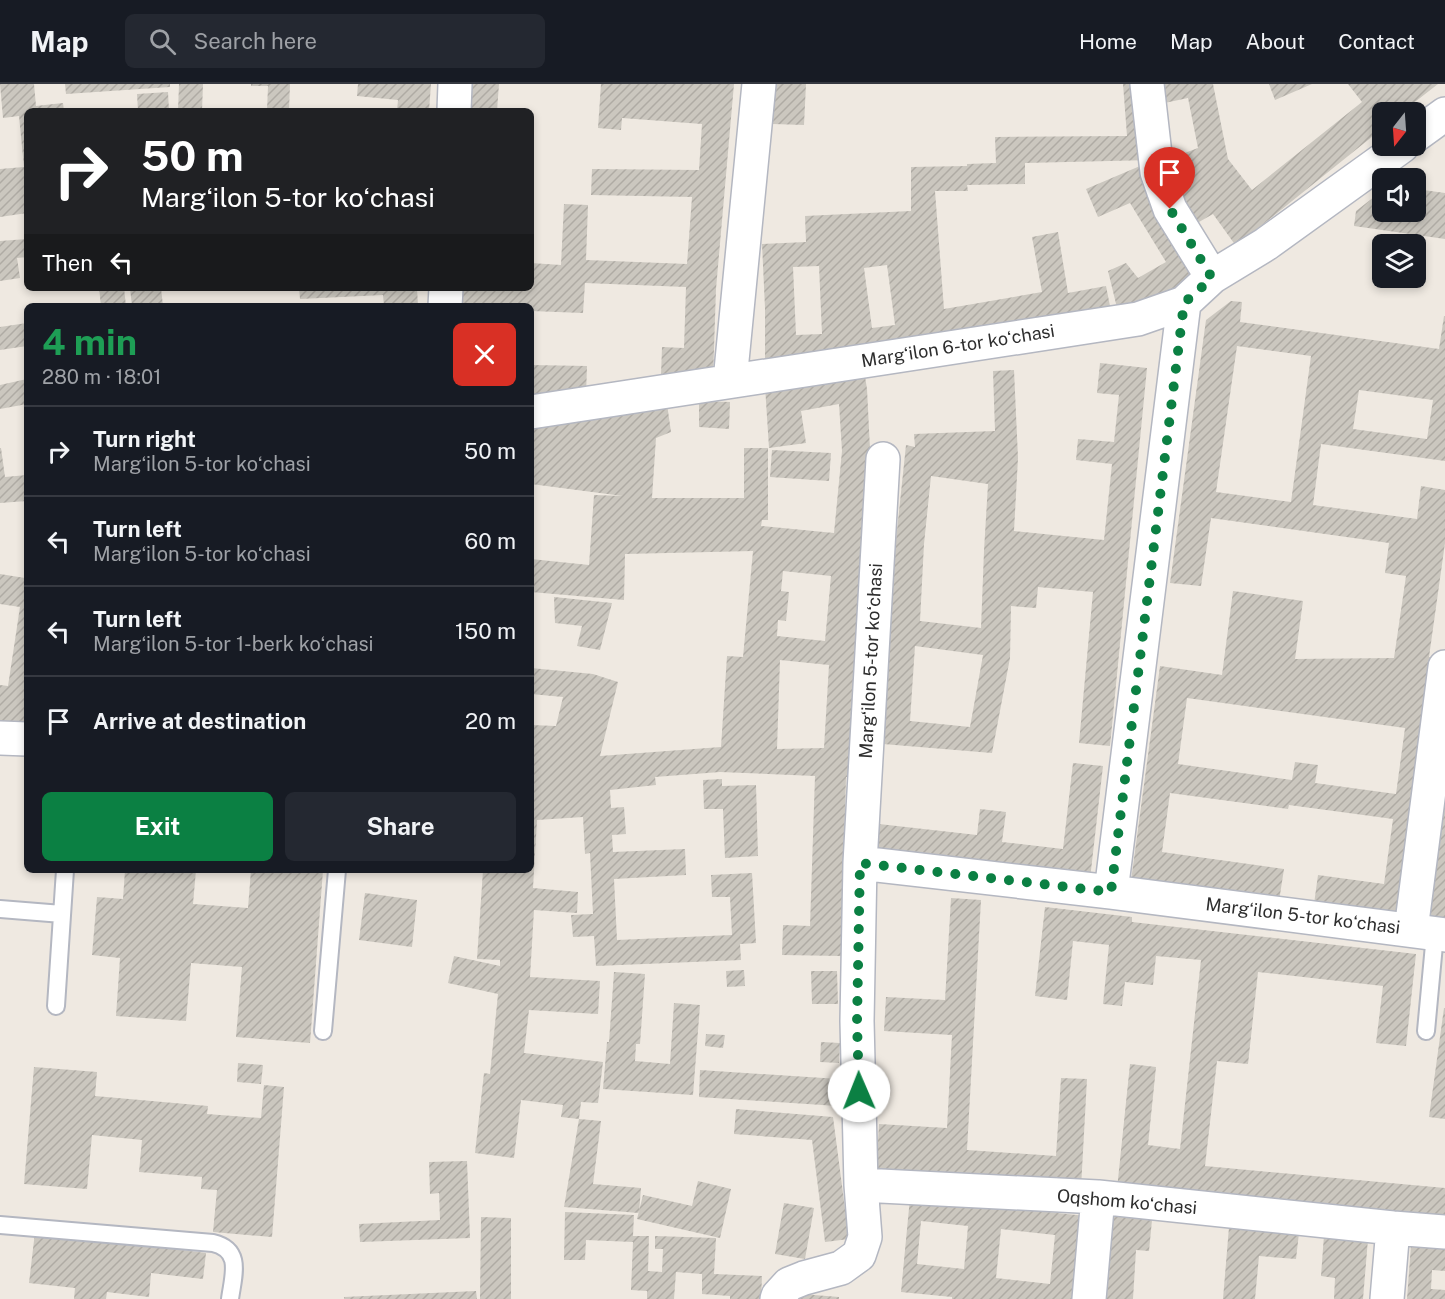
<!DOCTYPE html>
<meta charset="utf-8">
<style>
body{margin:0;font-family:"Public Sans",sans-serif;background:#242831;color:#f1f3f6;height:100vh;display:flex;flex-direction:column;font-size:22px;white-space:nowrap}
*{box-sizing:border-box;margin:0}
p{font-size:20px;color:#9ea1a6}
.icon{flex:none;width:33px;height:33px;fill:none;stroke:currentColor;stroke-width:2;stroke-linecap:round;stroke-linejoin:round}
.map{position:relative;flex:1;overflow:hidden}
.side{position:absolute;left:24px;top:219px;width:510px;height:570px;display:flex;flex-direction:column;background:#171b24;border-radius:9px;box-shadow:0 3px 9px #0003}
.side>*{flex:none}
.guide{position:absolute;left:24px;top:24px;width:510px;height:183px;border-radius:9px;box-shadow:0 3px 9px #0003;background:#202124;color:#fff;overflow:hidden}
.needle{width:39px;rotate:197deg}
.fabs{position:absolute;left:1372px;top:18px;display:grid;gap:12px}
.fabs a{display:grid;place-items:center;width:54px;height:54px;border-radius:9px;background:#171b24;box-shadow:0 3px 9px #0003;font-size:30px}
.pin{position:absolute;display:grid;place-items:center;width:51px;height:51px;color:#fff;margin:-62px -26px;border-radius:50% 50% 50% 0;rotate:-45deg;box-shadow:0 0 6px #0007}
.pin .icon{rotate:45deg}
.me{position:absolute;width:66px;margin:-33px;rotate:359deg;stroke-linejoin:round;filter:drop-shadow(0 0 4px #0008)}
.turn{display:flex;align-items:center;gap:21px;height:126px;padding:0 18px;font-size:27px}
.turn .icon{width:78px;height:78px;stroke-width:2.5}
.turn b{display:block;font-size:42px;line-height:51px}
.then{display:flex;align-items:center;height:57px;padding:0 18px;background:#0003;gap:12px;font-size:22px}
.round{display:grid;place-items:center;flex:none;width:63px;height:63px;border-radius:9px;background:#242831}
.summary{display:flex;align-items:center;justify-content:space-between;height:102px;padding:0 18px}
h1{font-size:36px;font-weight:700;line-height:45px;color:#1e9e55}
.action{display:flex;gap:12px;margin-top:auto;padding:12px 18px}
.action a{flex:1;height:69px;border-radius:9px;background:#0b8043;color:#fff;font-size:24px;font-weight:700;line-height:69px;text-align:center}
.action a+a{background:#242831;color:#f1f3f6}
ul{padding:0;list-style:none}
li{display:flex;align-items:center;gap:18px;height:90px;padding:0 18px;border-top:2px solid #363941}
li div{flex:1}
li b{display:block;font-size:22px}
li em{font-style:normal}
header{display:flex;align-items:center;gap:36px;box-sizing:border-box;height:84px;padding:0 30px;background:#171b24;border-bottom:2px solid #363941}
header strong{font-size:28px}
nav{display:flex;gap:33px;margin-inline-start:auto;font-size:21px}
.search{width:420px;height:54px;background:#242831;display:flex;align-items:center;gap:15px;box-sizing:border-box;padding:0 21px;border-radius:9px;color:#9ea1a6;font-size:22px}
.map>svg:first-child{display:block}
.building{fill:url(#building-hatch);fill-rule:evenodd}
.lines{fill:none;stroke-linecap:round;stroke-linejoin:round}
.service-casing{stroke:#b4b7c1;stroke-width:20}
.minor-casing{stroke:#b4b7c1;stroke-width:36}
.service{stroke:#fff;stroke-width:16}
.minor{stroke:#fff;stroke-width:33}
.route{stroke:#0b8043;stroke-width:10;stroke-dasharray:0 18}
.labels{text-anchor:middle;stroke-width:4.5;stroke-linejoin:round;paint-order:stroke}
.street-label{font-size:18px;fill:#2e2e2e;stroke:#fff}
</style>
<header>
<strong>Map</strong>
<div class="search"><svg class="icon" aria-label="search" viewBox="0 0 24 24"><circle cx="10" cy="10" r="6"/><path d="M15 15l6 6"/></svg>Search here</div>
<nav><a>Home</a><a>Map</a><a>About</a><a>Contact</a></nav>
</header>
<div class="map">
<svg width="1445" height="1215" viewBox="0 0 1445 1215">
<defs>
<pattern id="building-hatch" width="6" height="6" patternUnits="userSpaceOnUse" patternTransform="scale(1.5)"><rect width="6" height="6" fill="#cbc7bf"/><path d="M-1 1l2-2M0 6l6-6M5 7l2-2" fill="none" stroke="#afaba4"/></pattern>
</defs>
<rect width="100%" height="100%" fill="#efe9e1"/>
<!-- building -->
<path class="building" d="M0 0H34L36 22 63 19 64 27H27V129L0 133V85L24 83 19 32 3 34Z
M65 0H170V3L66 10Z
M179 0H203L202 27H178Z
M251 0H290L289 27H267L268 2H251Z
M358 0H431L429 27H397L398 16 357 12Z
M467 0H499L497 27H465Z
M601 0H734L716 205 713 294 661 291 662 263 684 264 686 203 585 199 583 229 531 227V222H455V204H531V179L561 181 564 120 588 121 586 176 687 180 692 113 591 111 592 85 699 86 702 40 622 34 621 46 598 44Z
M774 0H806L804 41 773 40Z
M1123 0H1143L1152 76 1025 79V100L967 101 968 107H935L944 225 1042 208 1032 153 1058 148 1068 209 1106 202 1111 227 765 286V224L762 160 806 158 805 132 911 127V83L967 82V80L996 79 995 53 1127 52ZM887 181 895 241 872 244 864 184ZM819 182 822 250 796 251 793 183Z
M1151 0H1213L1228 75 1252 106 1362 18 1348 0H1438L1402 28H1383V44L1236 162 1213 130 1192 142 1164 98 1182 91 1166 76 1198 64 1188 14 1155 21Z
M1269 0H1312L1275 16Z
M168 8 169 27H138L137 10Z
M1140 82 1204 191 1119 232 1108 187 1126 179 1138 194 1166 178 1130 119 1098 133 1086 105Z
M1416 105 1445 109V155L1354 142 1356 127 1383 106V128H1416Z
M27 155V173L17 174 20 194 0 197V157Z
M99 204H124L126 222H101Z
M130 204H161L163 222H132Z
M299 204H417L418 222H384L383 211 300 215Z
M1231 217 1242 218 1240 238 1439 265 1444 232H1445V377L1321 360 1313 421 1417 435 1421 402 1445 406V459L1429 573H1443L1407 833 1314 820 1318 791 1384 800 1393 735 1289 721 1288 725 1170 709 1162 768 1284 785 1279 817 1131 797 1160 582 1222 591 1233 507 1303 517 1295 575 1394 574 1406 492 1385 489 1389 459 1211 434 1201 502 1170 499 1206 236ZM1237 262 1311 272 1291 418 1216 408ZM1359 306 1433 316 1427 355 1353 345ZM1187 614 1405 644 1396 710 1315 699 1318 681 1295 678 1292 696 1178 680Z
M27 239V262L0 266V243Z
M1100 279 1147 284 1110 662 1079 659 1093 508 1038 503 1036 524 1011 522 1010 574 992 669 883 660 896 456 906 361 915 363 914 350 995 347 993 287 1014 286 1018 374 1014 447 1104 456 1112 380 1076 376 1078 355 1114 358 1119 311 1097 309ZM931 392 988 400 984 467 981 544 920 537 924 460ZM915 562 983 571 970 643 910 637Z
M531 281 587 282 586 312H531Z
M864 286 867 305 870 365 852 693H846L841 872 782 871 783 841 810 842 815 692 720 688 655 693 656 701 610 706 611 724 624 723 626 750 612 751 613 768 685 765 686 791 614 795 617 856 732 851 730 813H712L711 791 752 789 756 859 740 860 741 876 596 882 594 852 573 853 571 831 593 830 590 769 585 770 583 733 537 736 533 804 578 808 577 829 534 826 530 893 600 897 598 930 529 926 524 969 603 978 598 1019 581 1018 579 1035 601 1037 593 1100 641 1104 639 1129 564 1123 579 1035 561 1033 563 1021 521 1016 514 1074 475 1069 484 989 490 990 498 910 448 899 454 872 500 882V876L477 875 483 786H531V641L556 642 563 613 531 610V584L593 590 618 598 600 672 721 663 727 572 743 573 753 467 625 470 624 516 531 508V475L589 481 594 411 623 412 531 400V345L629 329 667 320 671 348 656 354 652 414H744V364H768V436H762L761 442 834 449 842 367 839 320 801 327 806 359 769 364 765 302ZM783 487 831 492 825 557 777 552 778 536 786 537 789 508 781 507ZM780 576 829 581 824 664 777 665Z
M27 295V320L0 325V301Z
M699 317 730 318 729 345 699 343Z
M0 364H1L5 393 27 391V417L0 419Z
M772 366 831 369 829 397 770 393Z
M26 489H27V642L0 638V601L8 602 20 523 0 520V490L25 494Z
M531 512 534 513 533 535H531Z
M554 513 612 519 600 566 577 562 582 542 555 539Z
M1445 671V839L1419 836Z
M1073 679 1103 682 1090 795 875 770 879 740 977 751 980 725 1006 728 1002 758 1063 765Z
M722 695V702L756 701 758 772 725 774 723 725H704L703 696Z
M125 786H196L193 820 248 824 251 786H323L310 959 236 953 242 883 191 879 186 937 116 932 120 874 92 871 97 813 123 815Z
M365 809 417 816 412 863 359 856Z
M951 814 981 816 967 1066 1056 1072 1061 994 1087 995 1081 1104 876 1092 879 1040 947 1044 952 951 884 947 886 913 945 916Z
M1045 823 1132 833V838L1416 870 1406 962 1376 959 1383 902 1258 888 1248 980 1217 977 1205 1082 1445 1104V1136L1117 1105 1130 980 1156 983 1148 1061 1180 1065 1201 876 1156 872 1153 901 1125 898 1122 922 1103 920 1109 861 1073 857 1067 916 1035 912Z
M744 886 745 902 727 903 726 887Z
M811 887H837L838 920H812Z
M614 888 645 890 640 960H636L635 977 670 980 674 919 700 921 693 1011 603 1005 607 958H609Z
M1444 924H1445V1035L1429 1033Z
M706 950 725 951 723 964 705 962Z
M821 958 840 959 839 979 820 978Z
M238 979 263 981 261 1000 237 998Z
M34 983 97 988 95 1012 208 1022 207 1030 261 1034 264 1001 284 1003 272 1153 213 1148 217 1106 201 1105 202 1093 139 1088 142 1056 92 1051 87 1105 24 1100Z
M700 986 839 995 837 1022 699 1013Z
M736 1025 833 1033 849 1155 825 1158 812 1056 734 1050Z
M467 1077 470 1154 360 1158 359 1140 440 1136 439 1109 430 1110 429 1078Z
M698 1097 731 1105 720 1154 637 1135 643 1111 692 1122Z
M910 1114 1086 1132 1078 1215H952V1213L901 1208ZM921 1137 968 1142 964 1185 917 1180ZM1001 1145 1055 1151 1050 1200 996 1194Z
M784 1119 814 1124 805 1175 775 1170Z
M565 1128 634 1131 633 1152H649L648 1187 662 1188 663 1165H655V1152L716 1154 714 1190 762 1192 761 1215H730V1212L702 1210V1190L676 1188 674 1215H647V1207L631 1206 633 1158 586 1156 585 1176H564Z
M1108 1132 1152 1136 1149 1167 1136 1166 1133 1215H1101Z
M481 1133 511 1134V1215H480Z
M1229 1143 1299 1149 1296 1175 1259 1172 1255 1215H1223Z
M35 1148 206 1169 203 1195 151 1189 149 1213 107 1208 106 1215H74L75 1204 29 1199Z
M1324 1151 1368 1155 1363 1215H1334L1335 1194 1321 1192Z
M1411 1161 1445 1164V1187L1432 1186 1431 1205 1445 1206V1215H1407Z
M476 1207 477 1215H344V1213Z
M801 1210 839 1213V1215H800Z"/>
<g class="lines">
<defs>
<path id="service" d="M0 825 62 830
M56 922 65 786
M323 947 337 786
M1426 947 1435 850
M0 1141 213 1159C243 1166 233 1192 230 1215"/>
<path id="minor" d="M1147 0 1157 88 1170 125 1212 193
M454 27 455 0
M1416 51 1445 30
M445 222 446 204
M730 297 759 0
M531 328 1138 235 1184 219 1212 193 1266 160 1402 62
M0 654 27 655
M860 779 1111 808 1445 851
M1111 808 1184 219
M1411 846 1445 583
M861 1101 1098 1113 1393 1144 1445 1148
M777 1215 778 1212 789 1200 804 1194 841 1184 859 1171 865 1153 861 1101 857 937 860 779 883 375
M1089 1215 1098 1113
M1387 1215 1393 1144"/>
</defs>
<!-- service casing -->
<use href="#service" class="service-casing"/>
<!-- minor casing -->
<use href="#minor" class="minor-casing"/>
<!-- service -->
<use href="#service" class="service"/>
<!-- minor -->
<use href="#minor" class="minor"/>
</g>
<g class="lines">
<!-- route -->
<path class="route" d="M859 1007 857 938 860 779 1111 808 1184 219 1212 194 1170 125"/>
</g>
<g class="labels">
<!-- street labels -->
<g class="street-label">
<text transform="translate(958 262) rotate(-9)" y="6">Margʻilon 6-tor koʻchasi</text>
<text transform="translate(871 577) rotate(-87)" y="6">Margʻilon 5-tor koʻchasi</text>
<text transform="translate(1303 832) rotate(7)" y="6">Margʻilon 5-tor koʻchasi</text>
<text transform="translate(1127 1118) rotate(5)" y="6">Oqshom koʻchasi</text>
</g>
</g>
</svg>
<div class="fabs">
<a><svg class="needle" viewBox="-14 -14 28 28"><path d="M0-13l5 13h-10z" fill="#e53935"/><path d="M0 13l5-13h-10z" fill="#9ea1a6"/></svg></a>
<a><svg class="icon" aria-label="sound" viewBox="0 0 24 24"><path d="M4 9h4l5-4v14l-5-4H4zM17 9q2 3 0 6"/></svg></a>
<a><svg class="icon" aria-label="layers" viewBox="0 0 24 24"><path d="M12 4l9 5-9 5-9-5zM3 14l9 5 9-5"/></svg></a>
</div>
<div class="pin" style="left:1170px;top:125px;background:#d93025"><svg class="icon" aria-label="arrive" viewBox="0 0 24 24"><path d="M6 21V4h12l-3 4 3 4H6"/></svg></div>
<svg class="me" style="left:859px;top:1007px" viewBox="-20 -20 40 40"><circle r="19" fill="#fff"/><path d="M0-13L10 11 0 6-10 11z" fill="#0b8043"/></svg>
<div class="guide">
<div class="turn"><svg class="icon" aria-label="right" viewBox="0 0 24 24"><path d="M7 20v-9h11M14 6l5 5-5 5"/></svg><div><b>50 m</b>Margʻilon 5-tor koʻchasi</div></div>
<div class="then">Then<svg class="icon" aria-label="left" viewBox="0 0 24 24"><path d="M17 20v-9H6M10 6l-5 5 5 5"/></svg></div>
</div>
<section class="side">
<div class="summary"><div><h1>4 min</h1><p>280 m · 18:01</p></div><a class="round" style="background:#d93025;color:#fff"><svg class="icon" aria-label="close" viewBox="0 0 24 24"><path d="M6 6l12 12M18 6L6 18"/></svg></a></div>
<ul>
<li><svg class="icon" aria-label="right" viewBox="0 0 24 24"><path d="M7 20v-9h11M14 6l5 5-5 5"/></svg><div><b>Turn right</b><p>Margʻilon 5-tor koʻchasi</p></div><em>50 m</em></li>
<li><svg class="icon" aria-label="left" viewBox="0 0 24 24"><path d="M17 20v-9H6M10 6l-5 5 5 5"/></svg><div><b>Turn left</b><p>Margʻilon 5-tor koʻchasi</p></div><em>60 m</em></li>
<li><svg class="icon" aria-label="left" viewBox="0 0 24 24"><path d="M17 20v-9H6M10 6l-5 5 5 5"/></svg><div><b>Turn left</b><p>Margʻilon 5-tor 1-berk koʻchasi</p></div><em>150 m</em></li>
<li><svg class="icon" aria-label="arrive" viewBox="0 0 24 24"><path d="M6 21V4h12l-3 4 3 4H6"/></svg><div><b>Arrive at destination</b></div><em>20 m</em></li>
</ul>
<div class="action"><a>Exit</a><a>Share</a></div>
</section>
</div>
